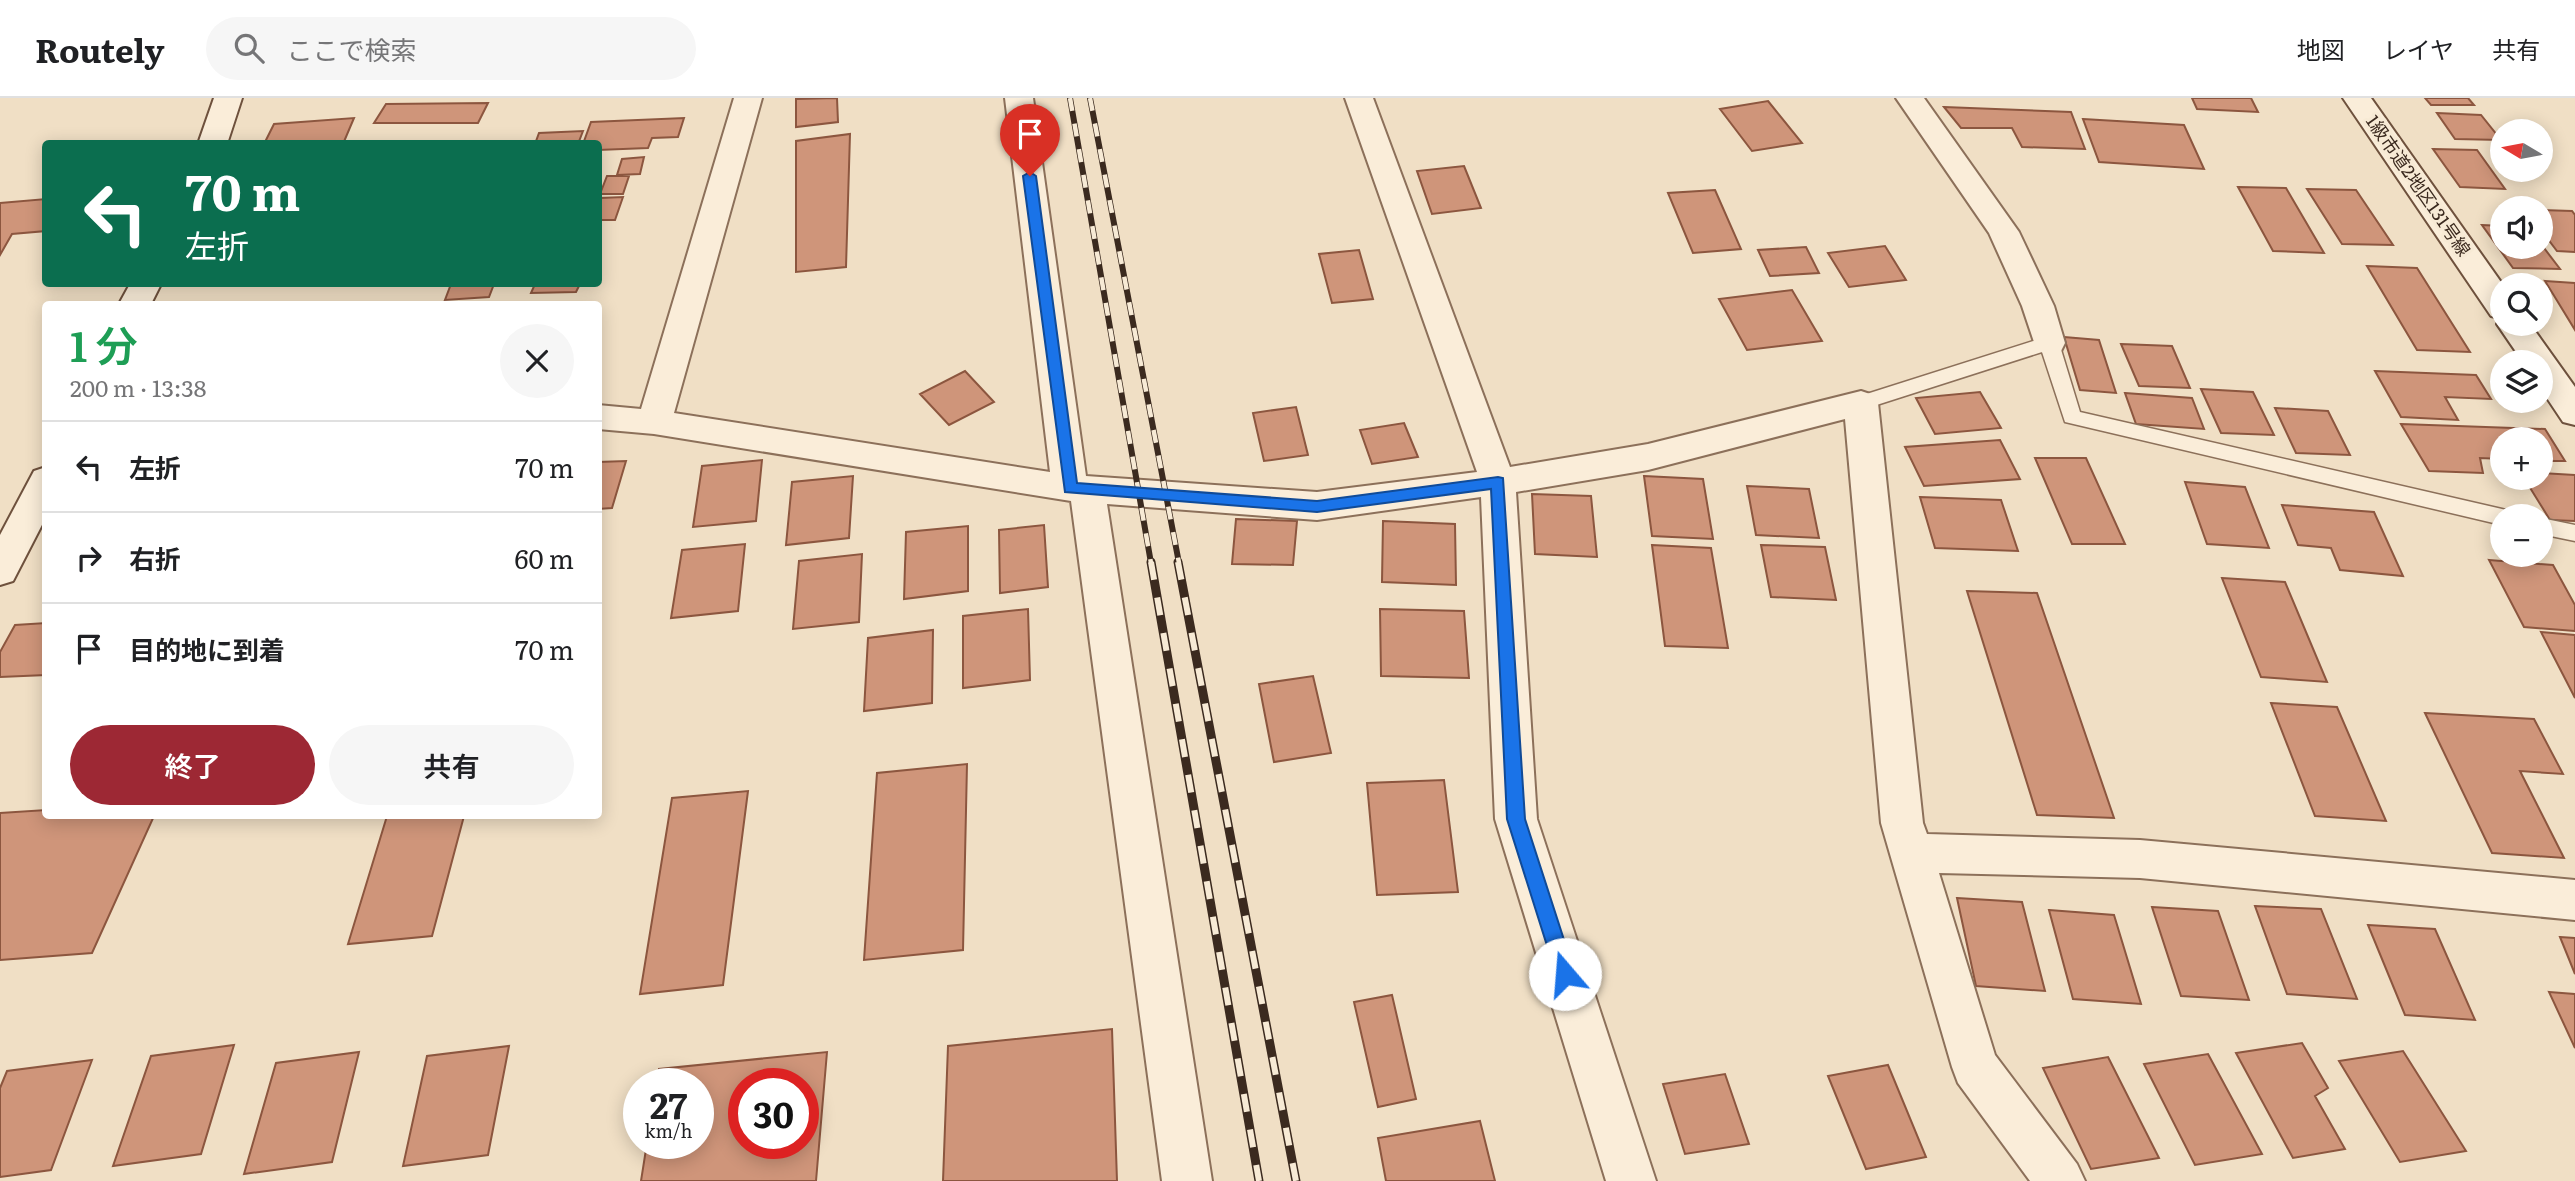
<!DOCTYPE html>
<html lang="ja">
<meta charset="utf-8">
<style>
body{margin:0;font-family:Literata,"Noto Sans JP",serif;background:#f6f6f6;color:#202124;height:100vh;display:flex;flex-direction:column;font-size:26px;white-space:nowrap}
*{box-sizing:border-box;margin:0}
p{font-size:23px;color:#757577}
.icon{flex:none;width:38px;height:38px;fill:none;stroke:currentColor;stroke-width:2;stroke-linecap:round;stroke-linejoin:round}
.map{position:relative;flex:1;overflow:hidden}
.panel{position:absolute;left:42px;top:203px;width:560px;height:518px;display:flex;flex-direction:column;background:#fff;border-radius:7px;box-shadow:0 4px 18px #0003}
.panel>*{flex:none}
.hud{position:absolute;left:42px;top:42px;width:560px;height:147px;border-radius:7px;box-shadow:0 4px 18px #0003;background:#0b6e4f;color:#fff;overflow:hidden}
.needle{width:46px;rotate:280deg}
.fabs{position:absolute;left:2490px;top:21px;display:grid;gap:14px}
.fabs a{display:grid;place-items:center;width:63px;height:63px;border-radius:50%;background:#fff;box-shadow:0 4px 18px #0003;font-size:35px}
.speed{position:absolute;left:623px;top:970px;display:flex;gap:14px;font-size:35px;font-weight:700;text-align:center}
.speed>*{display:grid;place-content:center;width:91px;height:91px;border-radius:50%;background:#fff;box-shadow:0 4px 18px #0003;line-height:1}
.speed small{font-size:18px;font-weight:400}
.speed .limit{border:10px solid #d22;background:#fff;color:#111}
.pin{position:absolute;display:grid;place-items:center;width:60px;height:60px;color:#fff;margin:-72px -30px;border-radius:50% 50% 50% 0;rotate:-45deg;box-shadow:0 0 7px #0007}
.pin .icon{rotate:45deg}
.me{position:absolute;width:77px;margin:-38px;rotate:342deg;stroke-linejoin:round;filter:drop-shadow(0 0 5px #0008)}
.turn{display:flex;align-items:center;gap:24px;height:147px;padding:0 28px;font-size:32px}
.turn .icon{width:91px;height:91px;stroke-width:2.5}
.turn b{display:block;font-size:49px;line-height:60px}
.round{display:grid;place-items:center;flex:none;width:74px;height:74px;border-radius:37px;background:#f6f6f6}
.headline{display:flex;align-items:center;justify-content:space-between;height:119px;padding:0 28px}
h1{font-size:42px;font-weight:600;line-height:52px;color:#1e9e55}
.button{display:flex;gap:14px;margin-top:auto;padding:14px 28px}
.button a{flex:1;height:80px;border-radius:42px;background:#9d2834;color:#fff;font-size:28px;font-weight:600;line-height:80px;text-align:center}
.button a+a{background:#f6f6f6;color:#202124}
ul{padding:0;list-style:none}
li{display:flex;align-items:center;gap:21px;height:91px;padding:0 28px;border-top:2px solid #e0e0e0}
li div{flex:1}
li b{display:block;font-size:26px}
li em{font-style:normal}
header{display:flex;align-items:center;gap:42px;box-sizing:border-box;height:98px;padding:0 35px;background:#fff;border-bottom:2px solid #e0e0e0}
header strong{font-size:33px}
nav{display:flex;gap:38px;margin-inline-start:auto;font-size:24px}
.search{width:490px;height:63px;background:#f6f6f6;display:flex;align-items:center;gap:18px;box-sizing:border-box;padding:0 24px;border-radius:38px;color:#757577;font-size:26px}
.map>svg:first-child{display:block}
.building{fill:#cf957a;stroke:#8c563f;stroke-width:2;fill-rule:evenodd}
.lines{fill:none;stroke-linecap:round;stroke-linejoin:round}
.lane-casing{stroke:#8c705a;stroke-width:3}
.street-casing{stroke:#8c705a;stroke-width:4}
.secondary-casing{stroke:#6e513d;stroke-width:4}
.lane{fill:#faedd9;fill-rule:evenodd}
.street{fill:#faedd9;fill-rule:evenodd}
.secondary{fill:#faedd9;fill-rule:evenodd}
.rail-far1-casing{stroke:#3b2a1f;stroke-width:6}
.rail-casing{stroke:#3b2a1f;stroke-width:9}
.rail-far1{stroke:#f7ead5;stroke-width:4.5;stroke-dasharray:13;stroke-linecap:butt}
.rail{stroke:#f7ead5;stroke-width:6;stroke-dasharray:18;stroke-linecap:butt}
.route{fill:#1a73e8;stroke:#114b97;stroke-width:2}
.labels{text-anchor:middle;stroke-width:6;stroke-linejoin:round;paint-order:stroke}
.far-street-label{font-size:18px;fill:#3b2a1f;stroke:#f7ead5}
</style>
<header>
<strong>Routely</strong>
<div class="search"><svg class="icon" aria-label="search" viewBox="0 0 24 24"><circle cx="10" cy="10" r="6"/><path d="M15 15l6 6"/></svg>ここで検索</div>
<nav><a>地図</a><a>レイヤ</a><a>共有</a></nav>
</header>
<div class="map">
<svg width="2575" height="1083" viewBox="0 0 2575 1083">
<rect width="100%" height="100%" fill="#f0dfc5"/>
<!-- building -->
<path class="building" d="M837 0 838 24 796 29V1Z
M2192 0H2251L2258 14 2197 11Z
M2425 0H2468L2474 7H2431Z
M1768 3 1802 45 1752 53 1720 11Z
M488 5 478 25H374L386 6Z
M1944 9 2071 14 2085 51 2022 49 2012 30H1961Z
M2437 15 2481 17 2501 42 2455 41Z
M354 20 343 46H264L274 26Z
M684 20 678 39 652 40 648 50 598 52V46H583L591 24Z
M2083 21 2184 27 2204 71 2099 64Z
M583 33 578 46H535L539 35Z
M850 36 846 169 796 174V43Z
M2433 51 2477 52 2505 91 2460 89Z
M644 59 640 76 617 77 622 61Z
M1464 68 1481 110 1432 116 1417 73Z
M607 78H629L623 96H600Z
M2238 89 2286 90 2324 155 2273 153Z
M2307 91 2356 92 2393 147 2342 146Z
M1715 92 1741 151 1693 155 1668 95Z
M623 99 615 122H598L600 100Z
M46 101V133L12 136 0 157V105Z
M2541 112 2572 113 2575 117V154L2557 153 2541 132Z
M2482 127 2502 128V149H2541V146L2560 171 2513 170Z
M1885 148 1906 182 1849 189 1828 155Z
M1806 149 1819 175 1770 178 1758 152Z
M1359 152 1373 201 1332 205 1319 156Z
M2367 168 2417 170 2470 254 2417 252Z
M2545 183 2575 185V232Z
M451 186H494L489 199 445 202Z
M535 186H580L576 194 531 195Z
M1792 192 1822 243 1747 252 1719 201Z
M2064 239 2099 242 2116 295 2080 292Z
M2121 246 2172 248 2190 290 2139 288Z
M965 273 994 304 949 327 920 296Z
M2375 273 2476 277 2491 301 2445 299 2458 322 2401 319Z
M2201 291 2253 294 2274 337 2221 335Z
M1980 294 2001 330 1935 336 1916 300Z
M2125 295 2192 300 2204 331 2136 326Z
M1296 309 1308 357 1264 363 1253 315Z
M2275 310 2328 313 2350 357 2296 355Z
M1404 325 1418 359 1372 366 1360 332Z
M2401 326 2545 331 2565 363H2541V341H2502V361L2480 360 2483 375 2429 373Z
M2000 342 2020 381 1924 388 1905 349Z
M2035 360H2086L2125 446H2072Z
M762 362 756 423 693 429 702 368Z
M626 363 612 410 598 411V364Z
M2541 375 2575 377V423L2550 422 2524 380H2541Z
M853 378 849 440 786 447 792 384Z
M1644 378 1703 381 1713 441 1652 438Z
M2185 384 2245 389 2269 450 2207 446Z
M1747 388 1809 391 1819 440 1756 437Z
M1532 396 1591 398 1597 459 1535 456Z
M1920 399 2001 402 2018 453 1935 450Z
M2282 407 2374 414 2403 478 2340 472 2331 450 2298 447Z
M1236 421 1297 423 1293 467 1232 466Z
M1383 423 1455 426 1456 487 1382 484Z
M1044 427 1048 489 1000 495 999 432Z
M968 428V493L904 501 906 434Z
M745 446 738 513 671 520 682 452Z
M1652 447 1711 450 1728 550 1665 548Z
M1761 447 1825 449 1836 502 1771 499Z
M862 456 859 524 793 531 799 463Z
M2489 462 2553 467 2575 507V533L2524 529Z
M2222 480 2285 484 2327 584 2261 579Z
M1967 493 2037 495 2114 720 2037 717Z
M1028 511 1030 582 963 590V518Z
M1380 511 1464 513 1469 580 1381 578Z
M46 525V577L0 579V554L15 527Z
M933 532 932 605 864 613 868 540Z
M2541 534 2575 537V600Z
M1313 578 1331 655 1274 664 1259 586Z
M2271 605 2337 609 2386 723 2315 718Z
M2425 615 2534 621 2563 676 2520 673 2564 760 2492 755Z
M967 666 963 852 864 862 877 675Z
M1444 682 1458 794 1377 797 1367 685Z
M748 693 723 887 640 896 672 700Z
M46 712V718H154L92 855 0 862V715Z
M387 718H464L432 838 348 846Z
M1957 800 2022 804 2045 893 1976 888Z
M2255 808 2321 811 2357 901 2287 896Z
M2152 809 2218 813 2249 902 2181 898Z
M2049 812 2114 817 2141 906 2073 901Z
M2368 827 2435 831 2475 922 2405 917Z
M2560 839 2575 840V876Z
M2549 894 2575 896V950Z
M1392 897 1416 1001 1378 1009 1354 904Z
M1112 931 1117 1083H943L948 948Z
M2302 945 2328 990 2315 998 2345 1051 2293 1060 2236 955Z
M234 947 201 1056 113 1068 151 958Z
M509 948 488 1057 403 1068 427 958Z
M2403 953 2466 1053 2400 1064 2339 963Z
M359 954 332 1064 244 1076 276 965Z
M827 954 816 1083H641L647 1045H698V985H656L659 971ZM744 985H803V1045H744Z
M2208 956 2262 1056 2195 1067 2144 966Z
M2108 959 2159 1060 2091 1071 2043 970Z
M92 962 51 1072 0 1079V990L7 973Z
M1888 967 1926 1059 1866 1071 1828 978Z
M1725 976 1749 1046 1685 1056 1663 986Z
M1480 1023 1495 1083H1386L1378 1040Z"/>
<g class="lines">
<defs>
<path id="lane" d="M2049 238 2056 240 2059 245 2080 314 2502 411 2510 413 2512 418H2502V427L2065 324 2042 254 1861 312 1854 310 1851 305 1854 300Z
M2541 420 2575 427V443L2541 436Z"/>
<path id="street" d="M734 0H762L674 315 1050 374 1005 0H1033L1086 378 1317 394 1477 374 1345 0H1373L1510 369 1648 346 1861 293 1873 297 1878 305 1923 725 1927 736 2140 742 2575 782V822L2140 780 1939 775 1995 957 2077 1066 2085 1083H2030L1958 985 1952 969 1881 725 1845 321 1648 372 1516 394 1537 721 1656 1083H1606L1495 721 1481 399 1317 422 1107 406 1212 1083H1162L1071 403 654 336 598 331V307L641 311Z
M1896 0H1924L2019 134 2054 208 2065 245 2061 253 2049 256 2037 253 2022 208 1989 135Z"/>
<path id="secondary" d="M214 0H242L227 46H198Z
M2343 0H2371L2503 187 2502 226H2530L2575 289V327L2563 324 2541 291V264H2523L2497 226 2500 220 2491 218Z
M130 186H161L151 206H119Z
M46 369V419L13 483 0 487V437L34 373Z"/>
</defs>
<!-- lane casing -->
<use href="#lane" class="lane-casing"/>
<!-- street casing -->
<use href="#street" class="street-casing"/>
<!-- secondary casing -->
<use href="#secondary" class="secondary-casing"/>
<!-- lane -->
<use href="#lane" class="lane"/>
<!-- street -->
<use href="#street" class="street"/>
<!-- secondary -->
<use href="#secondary" class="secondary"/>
<defs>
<path id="rail-far1" d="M1070 0 1151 465
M1090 0 1179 465"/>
<path id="rail" d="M1151 464 1259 1083
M1178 464 1296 1083"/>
</defs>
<!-- rail-far1 casing -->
<use href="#rail-far1" class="rail-far1-casing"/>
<!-- rail casing -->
<use href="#rail" class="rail-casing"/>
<!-- rail-far1 -->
<use href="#rail-far1" class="rail-far1"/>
<!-- rail -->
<use href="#rail" class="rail"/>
</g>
<!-- route -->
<path class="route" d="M1030 74 1036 78 1077 385 1317 403 1498 379 1503 380 1525 721 1575 876 1572 882 1565 885 1559 882 1556 876 1507 721 1491 391 1317 414 1065 394 1023 78Z"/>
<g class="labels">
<!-- far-street labels -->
<g class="far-street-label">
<text transform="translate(2418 88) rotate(55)" y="6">1級市道2地区131号線</text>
</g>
</g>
</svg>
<div class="fabs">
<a><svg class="needle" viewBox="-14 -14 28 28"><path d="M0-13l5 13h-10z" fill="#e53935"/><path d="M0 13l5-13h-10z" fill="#757577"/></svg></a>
<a><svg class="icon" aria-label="sound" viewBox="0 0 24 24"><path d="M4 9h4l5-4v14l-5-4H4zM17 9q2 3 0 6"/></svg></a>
<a><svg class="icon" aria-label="search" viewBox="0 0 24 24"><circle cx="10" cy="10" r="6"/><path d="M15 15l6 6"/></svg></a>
<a><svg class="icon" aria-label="layers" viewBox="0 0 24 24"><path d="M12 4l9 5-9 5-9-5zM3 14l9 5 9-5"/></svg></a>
<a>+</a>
<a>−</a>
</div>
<div class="speed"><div>27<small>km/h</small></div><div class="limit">30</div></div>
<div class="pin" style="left:1030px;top:78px;background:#d93025"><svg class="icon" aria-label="arrive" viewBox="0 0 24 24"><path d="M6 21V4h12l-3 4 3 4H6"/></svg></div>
<svg class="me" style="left:1565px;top:876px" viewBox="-20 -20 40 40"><circle r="19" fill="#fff"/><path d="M0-13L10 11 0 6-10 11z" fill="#1a73e8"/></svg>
<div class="hud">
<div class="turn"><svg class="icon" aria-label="left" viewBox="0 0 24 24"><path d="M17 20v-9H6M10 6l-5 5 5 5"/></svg><div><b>70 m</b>左折</div></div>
</div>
<section class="panel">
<div class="headline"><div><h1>1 分</h1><p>200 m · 13:38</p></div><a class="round"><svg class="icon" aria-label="close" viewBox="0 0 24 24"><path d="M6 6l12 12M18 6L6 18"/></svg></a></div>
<ul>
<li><svg class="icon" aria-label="left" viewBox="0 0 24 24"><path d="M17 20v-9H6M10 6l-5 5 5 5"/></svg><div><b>左折</b></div><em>70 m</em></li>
<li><svg class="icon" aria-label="right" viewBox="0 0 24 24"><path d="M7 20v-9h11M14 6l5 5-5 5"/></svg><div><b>右折</b></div><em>60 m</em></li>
<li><svg class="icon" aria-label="arrive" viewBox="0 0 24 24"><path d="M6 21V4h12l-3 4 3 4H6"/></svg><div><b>目的地に到着</b></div><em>70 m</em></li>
</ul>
<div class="button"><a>終了</a><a>共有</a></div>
</section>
</div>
